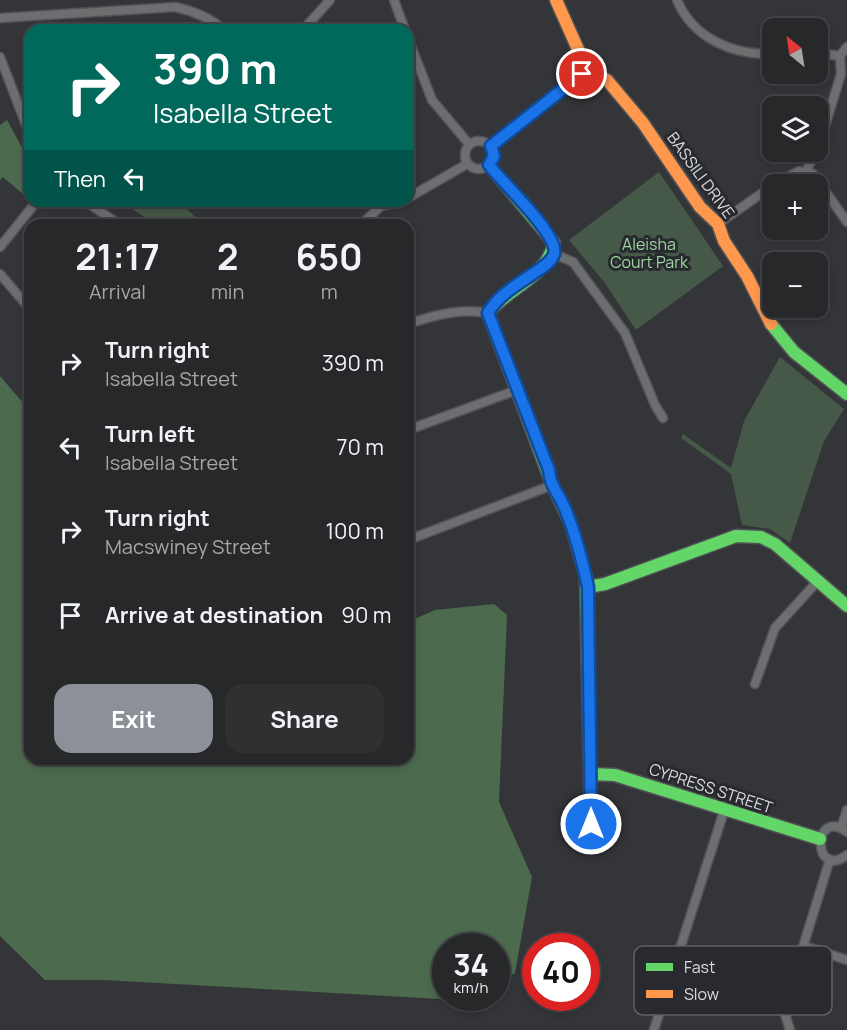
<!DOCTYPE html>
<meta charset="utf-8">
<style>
body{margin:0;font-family:Manrope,sans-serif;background:#2f3032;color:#f1f3f6;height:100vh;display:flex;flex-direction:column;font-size:22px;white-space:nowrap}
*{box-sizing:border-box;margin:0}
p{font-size:20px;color:#a4a6a8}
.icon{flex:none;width:33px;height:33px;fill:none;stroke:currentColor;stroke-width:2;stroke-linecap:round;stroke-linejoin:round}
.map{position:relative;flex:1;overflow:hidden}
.drawer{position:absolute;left:24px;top:219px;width:390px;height:546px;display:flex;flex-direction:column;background:#27282a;border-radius:18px;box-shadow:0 3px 9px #0003,0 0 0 2px #434447}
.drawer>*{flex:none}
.banner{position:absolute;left:24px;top:24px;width:390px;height:183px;border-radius:18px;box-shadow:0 3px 9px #0003,0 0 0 2px #434447;background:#00695c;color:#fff;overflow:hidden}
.needle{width:39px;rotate:330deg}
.controls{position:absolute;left:762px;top:18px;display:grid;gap:12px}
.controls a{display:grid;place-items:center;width:66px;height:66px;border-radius:12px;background:#27282a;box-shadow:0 3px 9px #0003,0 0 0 2px #434447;font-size:30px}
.speed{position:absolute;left:432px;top:933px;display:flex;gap:12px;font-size:30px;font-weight:700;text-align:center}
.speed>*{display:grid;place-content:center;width:78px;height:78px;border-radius:50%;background:#27282a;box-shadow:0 3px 9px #0003,0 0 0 2px #434447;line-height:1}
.speed small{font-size:15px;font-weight:400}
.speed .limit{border:9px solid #d22;background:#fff;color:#111}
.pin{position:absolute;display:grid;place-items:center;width:51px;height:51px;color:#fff;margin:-26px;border:3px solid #fff;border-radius:50%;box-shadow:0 2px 6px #0007}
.me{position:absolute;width:66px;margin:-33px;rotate:0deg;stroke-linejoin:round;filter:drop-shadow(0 0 4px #0008)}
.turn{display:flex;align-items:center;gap:21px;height:126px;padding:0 30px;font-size:27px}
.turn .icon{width:78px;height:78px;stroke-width:2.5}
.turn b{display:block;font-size:42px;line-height:51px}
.then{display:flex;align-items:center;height:57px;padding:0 30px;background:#0003;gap:12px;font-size:22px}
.eta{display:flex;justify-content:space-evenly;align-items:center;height:102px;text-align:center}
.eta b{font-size:36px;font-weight:700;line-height:42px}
.action{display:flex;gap:12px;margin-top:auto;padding:12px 30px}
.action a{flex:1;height:69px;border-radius:18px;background:#8c9099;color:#fff;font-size:24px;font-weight:700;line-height:69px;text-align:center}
.action a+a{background:#2f3032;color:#f1f3f6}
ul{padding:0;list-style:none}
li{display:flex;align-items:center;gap:18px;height:84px;padding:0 30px}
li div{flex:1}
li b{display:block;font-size:22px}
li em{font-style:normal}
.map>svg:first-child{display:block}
.green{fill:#465847}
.forest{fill:#4c6b4e}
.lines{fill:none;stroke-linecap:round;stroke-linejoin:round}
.street-casing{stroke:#525356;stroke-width:11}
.fast-casing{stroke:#525356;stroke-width:15}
.slow-casing{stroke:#525356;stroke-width:15}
.street{stroke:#6d6e70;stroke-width:8}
.fast{stroke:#63d668;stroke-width:12}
.slow{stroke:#ff974d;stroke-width:12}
.route-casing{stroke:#114b97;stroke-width:15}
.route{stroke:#1a73e8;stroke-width:10}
.labels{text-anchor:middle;stroke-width:6;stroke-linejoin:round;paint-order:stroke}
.street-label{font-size:16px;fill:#dbdde0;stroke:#282a30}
.park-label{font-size:16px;fill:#9dd59f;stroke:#282a30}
.key{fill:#282a30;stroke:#5e6065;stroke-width:1.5}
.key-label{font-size:16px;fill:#dbdde0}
</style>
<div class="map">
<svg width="847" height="1030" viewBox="0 0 847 1030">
<rect width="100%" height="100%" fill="#343538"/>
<!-- green -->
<path class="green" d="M659 172 723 266 636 330 605 283 569 240Z
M120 201H177L205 225H157Z
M780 357 844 409 824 441 790 543 770 529 742 525 731 474 681 438 683 434 731 468 744 421Z"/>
<!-- forest -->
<path class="forest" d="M7 120 30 162V187L23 194 3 177 0 180V125Z
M0 376 30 411V759H408V622L435 610 494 604 507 615 499 802 532 877 515 973 497 983 496 946H446V998H449L441 999 104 980H45L0 936Z"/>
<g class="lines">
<defs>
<path id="street" d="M394 0 405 30
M677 0C693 39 734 55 772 54
M0 18 175 7C194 11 209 17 224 30
M303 30 330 0
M408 38 432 100 469 144
M818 53 840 56
M0 57 30 135
M465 155a14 14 0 1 1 28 0a14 14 0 1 1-28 0Z
M491 146 588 70
M818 149 841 74 840 56 847 47
M806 171 816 152
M775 184 799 171 813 174 847 222
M408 198 467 164
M85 201 120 225
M718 224 772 186
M361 225 381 206 403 201
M0 247 37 201
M554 254 573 262 625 333 655 405 663 418
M0 274 30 309
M408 324C435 315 460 308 488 313
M408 430 517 390
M408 540 550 486
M755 684 775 628 817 582
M841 828 847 810
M847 832C812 806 812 881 847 855
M804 946 847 960
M654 1030 724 811
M790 1030 785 1014 787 999 830 859"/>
<path id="fast" d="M489 165 554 243C547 277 508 288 488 313L552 484 571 524 586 577 591 824
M771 324 794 352 847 394
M588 587 605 584 736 536 761 537 775 544 847 606
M591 774 615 775 820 839"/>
<path id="slow" d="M556 0 585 65 593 74 607 80 643 123 700 207 718 224 724 241 747 276 771 324"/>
</defs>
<!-- street casing -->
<use href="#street" class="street-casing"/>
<!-- fast casing -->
<use href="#fast" class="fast-casing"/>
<!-- slow casing -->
<use href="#slow" class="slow-casing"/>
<!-- street -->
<use href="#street" class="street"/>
<!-- fast -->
<use href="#fast" class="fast"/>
<!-- slow -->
<use href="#slow" class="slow"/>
</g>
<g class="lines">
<defs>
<path id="route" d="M582 74 491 146 494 156 489 165C502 182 560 236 554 254 551 263 541 268 534 273 517 285 498 295 488 313L549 470C550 485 557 491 563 504 575 531 582 559 588 587L591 824"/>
</defs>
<!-- route casing -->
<use href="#route" class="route-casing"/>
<!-- route -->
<use href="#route" class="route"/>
</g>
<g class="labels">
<!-- street labels -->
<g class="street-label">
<text transform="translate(701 175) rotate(54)" y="6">BASSILI DRIVE</text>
<text transform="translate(711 788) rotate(18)" y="6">CYPRESS STREET</text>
</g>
<!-- park labels -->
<g class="park-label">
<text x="649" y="250">Aleisha<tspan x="649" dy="18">Court Park</tspan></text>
</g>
</g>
<!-- legend -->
<rect x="634" y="946" width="198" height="69" rx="9" class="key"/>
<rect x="646" y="963" width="27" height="8" fill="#63d668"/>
<rect x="646" y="990" width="27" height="8" fill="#ff974d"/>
<g class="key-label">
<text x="684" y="973">Fast</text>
<text x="684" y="1000">Slow</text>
</g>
</svg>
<div class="controls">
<a><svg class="needle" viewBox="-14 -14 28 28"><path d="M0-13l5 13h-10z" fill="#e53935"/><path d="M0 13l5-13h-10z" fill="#a4a6a8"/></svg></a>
<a><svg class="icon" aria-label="layers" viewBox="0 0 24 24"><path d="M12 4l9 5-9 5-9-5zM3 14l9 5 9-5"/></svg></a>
<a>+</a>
<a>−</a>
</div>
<div class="speed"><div>34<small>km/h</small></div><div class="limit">40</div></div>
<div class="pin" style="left:582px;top:74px;background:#d93025"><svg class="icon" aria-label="arrive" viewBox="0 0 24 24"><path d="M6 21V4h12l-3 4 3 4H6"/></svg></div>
<svg class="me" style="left:591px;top:824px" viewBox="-20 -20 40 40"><circle r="17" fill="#1a73e8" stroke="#fff" stroke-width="3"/><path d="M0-11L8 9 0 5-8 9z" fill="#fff"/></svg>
<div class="banner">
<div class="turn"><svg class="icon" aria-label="right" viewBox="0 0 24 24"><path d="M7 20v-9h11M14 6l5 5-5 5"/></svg><div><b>390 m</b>Isabella Street</div></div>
<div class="then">Then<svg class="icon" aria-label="left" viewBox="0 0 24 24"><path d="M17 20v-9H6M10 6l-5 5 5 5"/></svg></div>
</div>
<section class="drawer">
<div class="eta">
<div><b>21:17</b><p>Arrival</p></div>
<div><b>2</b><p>min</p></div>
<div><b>650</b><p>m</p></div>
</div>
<ul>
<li><svg class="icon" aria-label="right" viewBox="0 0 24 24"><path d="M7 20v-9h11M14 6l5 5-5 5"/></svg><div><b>Turn right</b><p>Isabella Street</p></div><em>390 m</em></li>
<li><svg class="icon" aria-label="left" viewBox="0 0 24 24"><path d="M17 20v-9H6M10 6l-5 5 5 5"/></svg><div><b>Turn left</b><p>Isabella Street</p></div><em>70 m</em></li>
<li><svg class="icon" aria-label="right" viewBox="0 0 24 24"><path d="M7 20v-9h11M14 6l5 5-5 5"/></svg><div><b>Turn right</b><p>Macswiney Street</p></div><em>100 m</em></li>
<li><svg class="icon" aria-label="arrive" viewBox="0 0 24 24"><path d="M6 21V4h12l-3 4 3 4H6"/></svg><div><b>Arrive at destination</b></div><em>90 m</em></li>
</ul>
<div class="action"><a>Exit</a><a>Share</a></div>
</section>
</div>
